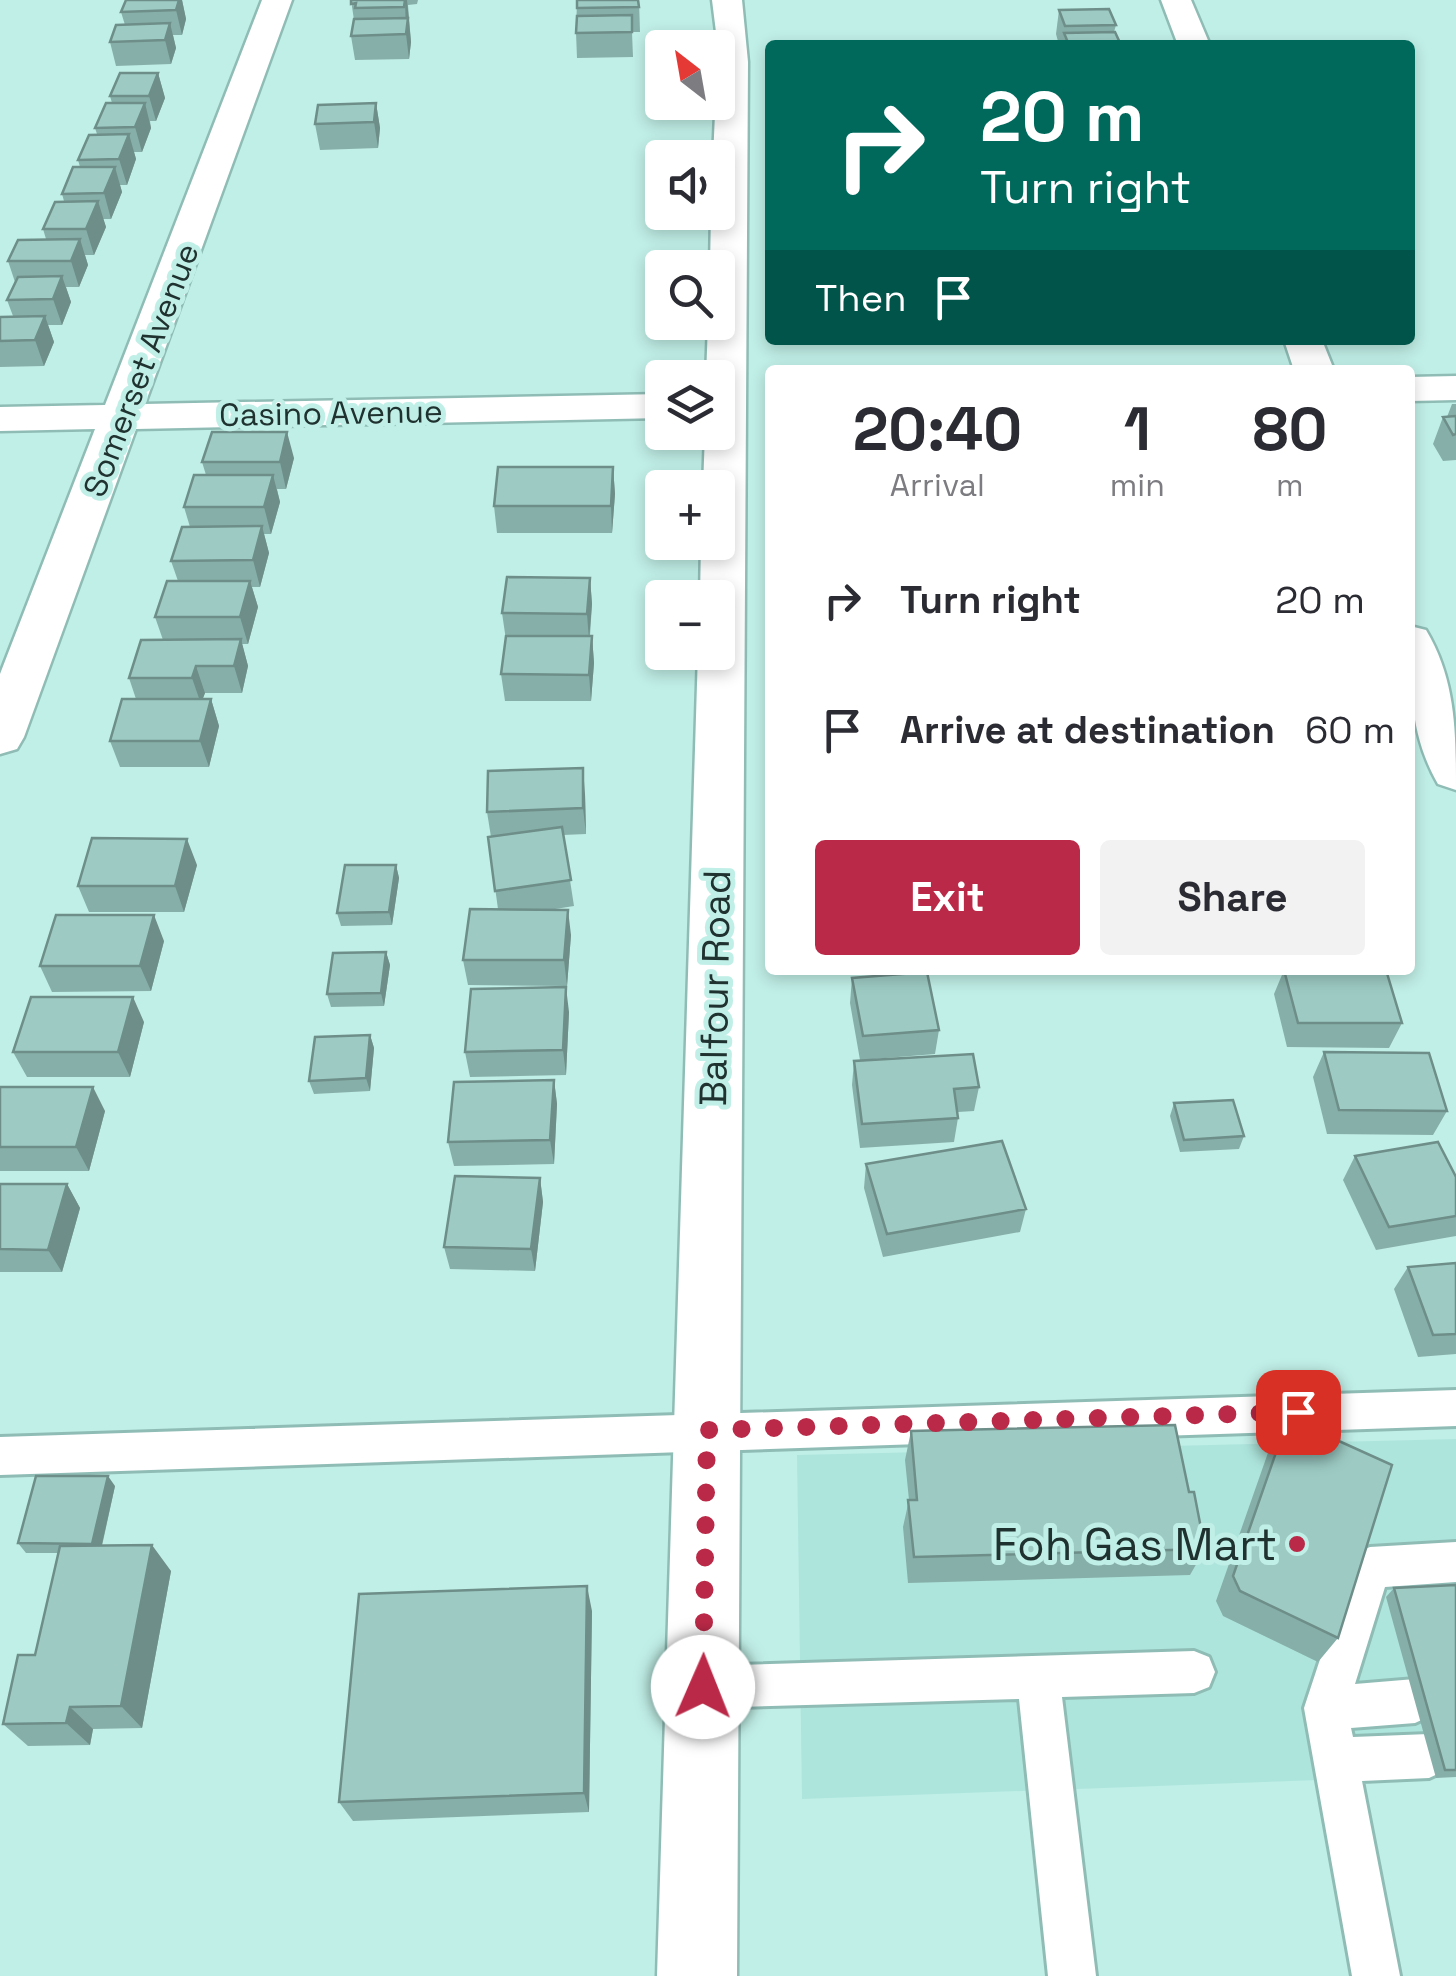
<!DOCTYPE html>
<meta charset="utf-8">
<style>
body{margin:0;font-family:"Space Grotesk",sans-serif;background:#f2f2f3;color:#2b2b33;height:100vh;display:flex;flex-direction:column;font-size:38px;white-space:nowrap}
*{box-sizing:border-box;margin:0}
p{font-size:32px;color:#7c7c81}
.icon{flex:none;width:55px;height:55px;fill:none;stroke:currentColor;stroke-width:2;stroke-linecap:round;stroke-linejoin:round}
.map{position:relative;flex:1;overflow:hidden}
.details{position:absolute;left:765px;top:365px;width:650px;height:610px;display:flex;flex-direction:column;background:#fff;border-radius:10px;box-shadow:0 5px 15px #0003}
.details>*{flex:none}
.top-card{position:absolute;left:765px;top:40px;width:650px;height:305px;border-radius:10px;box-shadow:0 5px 15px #0003;background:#00695c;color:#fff;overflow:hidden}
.needle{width:65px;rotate:329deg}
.tools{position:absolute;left:645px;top:30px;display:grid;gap:20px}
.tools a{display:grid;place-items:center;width:90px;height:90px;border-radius:10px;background:#fff;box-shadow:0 5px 15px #0003;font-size:50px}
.pin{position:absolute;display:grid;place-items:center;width:85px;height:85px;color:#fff;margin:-42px;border-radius:20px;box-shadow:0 5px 15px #0006}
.me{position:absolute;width:110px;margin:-55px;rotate:1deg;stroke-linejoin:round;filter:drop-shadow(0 0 8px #0008)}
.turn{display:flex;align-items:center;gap:35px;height:210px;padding:0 50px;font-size:45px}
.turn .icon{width:130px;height:130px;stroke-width:2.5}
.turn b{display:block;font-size:70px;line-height:85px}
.then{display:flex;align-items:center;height:95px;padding:0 50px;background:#0003;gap:20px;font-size:38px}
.eta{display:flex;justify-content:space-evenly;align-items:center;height:170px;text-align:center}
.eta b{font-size:60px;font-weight:700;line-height:70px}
.button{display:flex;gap:20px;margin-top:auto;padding:20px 50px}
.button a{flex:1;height:115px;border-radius:10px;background:#ba2947;color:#fff;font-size:40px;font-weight:700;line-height:115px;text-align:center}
.button a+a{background:#f2f2f3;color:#2b2b33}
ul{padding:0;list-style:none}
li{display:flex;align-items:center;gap:30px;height:130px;padding:0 50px}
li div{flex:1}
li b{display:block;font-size:38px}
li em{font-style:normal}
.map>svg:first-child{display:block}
.built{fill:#ade5dc}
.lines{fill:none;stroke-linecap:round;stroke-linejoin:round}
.service-casing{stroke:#8fbdb6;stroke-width:6}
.minor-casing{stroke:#8fbdb6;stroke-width:5}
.service{fill:#fff;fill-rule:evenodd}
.minor{fill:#fff;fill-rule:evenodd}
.wall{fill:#87afa9}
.shaded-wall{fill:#6e8e89}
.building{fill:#9dcbc4;stroke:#6e8e89;stroke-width:2.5}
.route{stroke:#ba2947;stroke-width:18;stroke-dasharray:0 32.4}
.poi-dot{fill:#ba2947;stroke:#c0efe7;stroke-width:4}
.labels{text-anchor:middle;stroke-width:10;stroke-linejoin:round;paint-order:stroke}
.far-street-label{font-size:32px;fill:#203230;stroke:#c0efe7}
.street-label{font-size:38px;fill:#203230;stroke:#c0efe7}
.near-poi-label{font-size:45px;fill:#203230;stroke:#c0efe7;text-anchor:end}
</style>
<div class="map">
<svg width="1456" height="1976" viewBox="0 0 1456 1976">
<rect width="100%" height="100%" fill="#c0efe7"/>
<!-- built -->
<path class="built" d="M1456 1439V1775L802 1799 797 1455Z"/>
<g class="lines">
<defs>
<path id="service" d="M1456 1390V1426L0 1475V1437Z
M1456 1542V1582L1385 1587 1355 1684 1415 1679 1430 1686 1437 1701 1430 1716 1415 1723 1351 1728 1353 1737 1429 1734 1444 1741 1451 1756 1444 1771 1429 1778 1362 1781 1400 1976H1352L1304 1708 1355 1553 1370 1547Z
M1194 1651 1209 1657 1215 1672 1209 1687 1194 1693 1062 1697 1096 1976H1048L1019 1699 703 1708 688 1702 682 1687 688 1672 703 1666Z"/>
<path id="minor" d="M262 0H292L145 404 662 394V418L136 429 24 737 17 749 0 754V674L95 429 0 431V407L105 405Z
M712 0H742L748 62 737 1976H657L698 652H718V598H700L701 542H718V488H703L705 432H718V378H706L708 322H718V268H710L711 212H718V158H713L718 48Z
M1161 0H1191L1210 45H1178Z
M1284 340H1322L1334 370H1294Z
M1456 376V400L1410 401V377Z
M1410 626 1426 630C1456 680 1456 733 1456 790L1438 784C1409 734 1410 682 1410 626Z"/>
</defs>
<!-- service casing -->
<use href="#service" class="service-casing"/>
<!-- minor casing -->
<use href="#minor" class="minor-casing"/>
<!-- service -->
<use href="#service" class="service"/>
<!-- minor -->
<use href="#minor" class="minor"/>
</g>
<!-- wall -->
<path class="wall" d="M126 0H182L186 19 182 35H173L176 48 171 64 116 66 110 42 125 25 121 12Z
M351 0H418L417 4 408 5 411 42 409 59 355 60 351 36 354 20Z
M577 0H639L640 32H632L633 57 577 58 576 33Z
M1059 10 1116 25 1114 32 1121 45H1059L1056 34Z
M158 73 165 98 156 121H150L151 128 142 152H134L136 159 127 185H120L122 192 111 219H103L106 227 94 255H85L88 265 79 287H66L71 302 62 325H48L54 342 44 366 0 367V317L13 316 7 300 15 282 8 261 46 239 43 229 64 201 62 194 80 167 78 160 97 134 95 128 112 103 110 96Z
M376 103 380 128 378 148 320 150 315 124Z
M1452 404H1456V460L1443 461 1433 444 1443 417H1447Z
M294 458 286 489H277L280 502 271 534H264L269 553 260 587H252L258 607 248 644H242L248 666 242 693H205L202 699H211L219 726 209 767H120L110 741 136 699 129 678 163 640 155 617 178 581 171 561 190 527 184 507 206 475 202 462Z
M613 467 615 494 612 533H497L494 506Z
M590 578 592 604 590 636H592L594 663 591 701H505L501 674 506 640 502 613Z
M585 794 586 834 563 835 574 906 549 910 571 935 567 986 468 985 463 960 498 909 488 837H491L487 812Z
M197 865 184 912H89L78 886Z
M396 865 399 878 392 925 341 926 337 913Z
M164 941 151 991 52 992 40 966Z
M386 952 390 965 384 1006 331 1007 327 994Z
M1284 970 1402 1023 1389 1048 1287 1047 1274 994Z
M852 978 939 1030 935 1054 861 1060 979 1087 974 1111 958 1112V1118L954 1142 860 1148 852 1085 854 1061 860 1060 850 1003Z
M569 1012 566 1075 470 1077 465 1052Z
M144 1022 130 1077H27L13 1052Z
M370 1035 374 1048 370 1091 314 1094 309 1081Z
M1324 1052 1447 1111 1433 1135 1327 1134 1313 1077Z
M554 1080 557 1104 554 1164 454 1166 448 1142Z
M0 1087 105 1111 89 1171H0Z
M1174 1103 1244 1136 1239 1149 1180 1152 1170 1116Z
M1355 1156 1456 1177V1236L1376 1250 1343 1180Z
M866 1164 1026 1209 1020 1232 883 1257 864 1188Z
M540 1178 543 1202 535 1271 450 1269 444 1247Z
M0 1184H67L80 1208 62 1272H0Z
M1456 1263V1354L1418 1357 1394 1289 1408 1267Z
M1288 1418 1338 1638 1318 1662 1223 1616 1216 1601 1270 1447Z
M911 1431 1189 1492 1205 1549 1190 1575 908 1583 903 1527 909 1500 905 1460Z
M115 1486 102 1546 171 1571 142 1728 93 1729 90 1745 28 1746 3 1724 35 1655 58 1553H26L18 1543Z
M1456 1585V1777L1436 1778 1386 1597 1394 1588Z
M592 1611 589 1812 353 1821 339 1802Z"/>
<!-- shaded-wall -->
<path class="shaded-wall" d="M179 0H182L186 19 182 35 176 10Z
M405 0H407L411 42 409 59 406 34Z
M170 23 176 48 171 64 165 40Z
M158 73 165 98 156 121 149 96Z
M145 103 151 128 142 152 135 127Z
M376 103 380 128 378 148 374 122Z
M129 134 136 159 127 185 119 159Z
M115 167 122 192 111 219 104 193Z
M98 201 106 227 94 255 86 229Z
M80 239 88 265 79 287 71 261Z
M62 276 71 302 62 325 53 299Z
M45 316 54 342 44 366 35 340Z
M287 432 294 458 286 489 280 462Z
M613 467 615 494 612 533 611 506Z
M273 475 280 502 271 534 264 507Z
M262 526 269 553 260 587 253 560Z
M590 578 592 604 589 640 587 614Z
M250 581 258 607 248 644 240 617Z
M592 636 594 663 591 701 589 675Z
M241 639 248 666 242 693 234 666Z
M196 666 205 693 201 704 192 678Z
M211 699 219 726 209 767 200 741Z
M583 768 585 794 586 834 583 808Z
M187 839 197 865 184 912 175 886Z
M396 865 399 878 392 925 389 912Z
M568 910 571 935 567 986 564 960Z
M154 915 164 941 151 991 140 966Z
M386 952 390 965 384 1006 381 993Z
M566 987 569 1012 566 1075 563 1050Z
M133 997 144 1022 130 1077 118 1052Z
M370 1035 374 1048 370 1091 366 1078Z
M554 1080 557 1104 554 1164 550 1140Z
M93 1087 105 1111 89 1171 76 1147Z
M540 1178 543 1202 535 1271 531 1249Z
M67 1184 80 1208 62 1272 48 1250Z
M108 1476 115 1486 100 1553 92 1544Z
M152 1545 171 1571 142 1728 121 1706Z
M587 1586 592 1611 589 1812 584 1793Z
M70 1707 93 1729 90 1745 66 1723Z"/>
<!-- building -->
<path class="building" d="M126 0H179L176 10 121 12Z
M351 0H405L404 7 355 8 356 3 351 4Z
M577 0H638L639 7 577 8Z
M1109 9 1116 25 1065 26 1059 10Z
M632 15V32L576 33 577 16Z
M408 18 406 34 351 36 354 19Z
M170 23 165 40 110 42 116 25Z
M1115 32 1121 45H1069L1064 33Z
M120 73H158L149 96H110Z
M106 103H145L135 127 95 128Z
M376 103 374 122 315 124 318 105Z
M129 134 119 159 78 160 89 135Z
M73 167H115L104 193 62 194Z
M98 201 86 229H43L55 202Z
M80 239 71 261H8L18 240Z
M62 276 53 299 7 300 18 277Z
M45 316 35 340 0 341V317Z
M1456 416V434L1453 435 1443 417Z
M212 432H287L280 462H202Z
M498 467H613L611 506H494Z
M194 475H273L264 507H184Z
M262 526 253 560 171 561 182 527Z
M507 577 590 578 587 614 502 613Z
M167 581H250L240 617H155Z
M506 636H592L589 675 501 674Z
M241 639 234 666H196L192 678H129L141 640Z
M122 699H211L200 741H110Z
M583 768V808L487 812 488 771Z
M562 827 571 880 495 891 488 837Z
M92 838 187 839 175 886H78Z
M345 865H396L389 912 337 913Z
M470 909 568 910 564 960H463Z
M56 915H154L140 966H40Z
M386 952 381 993 327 994 333 953Z
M1284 970H1386L1402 1023H1298Z
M927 972 939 1030 863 1036 852 978Z
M566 987 563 1050 465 1052 471 989Z
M31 997H133L118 1052H13Z
M370 1035 366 1078 309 1081 315 1037Z
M1324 1052 1429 1053 1447 1111 1339 1110Z
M973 1054 979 1087 954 1089 958 1118 862 1124 854 1061Z
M554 1080 550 1140 448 1142 454 1082Z
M0 1087H93L76 1147H0Z
M1233 1100 1244 1136 1184 1140 1174 1103Z
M1002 1141 1026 1209 887 1234 866 1164Z
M1438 1142 1456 1177V1216L1389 1227 1355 1156Z
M455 1176 540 1178 531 1249 444 1247Z
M0 1184H67L48 1250 0 1249Z
M1456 1263V1334L1433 1335 1408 1267Z
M1288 1418 1392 1465 1338 1638 1240 1591 1233 1576Z
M1175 1425 1189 1492H1194L1205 1549 914 1557 908 1500H917L911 1431Z
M36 1476H108L92 1544 18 1543Z
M152 1545 121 1706 70 1707 66 1723 3 1724 18 1655H35L60 1546Z
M1456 1585V1770H1445L1394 1588Z
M587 1586 584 1793 339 1802 359 1594Z"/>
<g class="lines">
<!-- route -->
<path class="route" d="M703 1687 707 1430 1298 1412"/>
</g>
<!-- markers -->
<circle class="poi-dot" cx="1297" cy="1544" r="10"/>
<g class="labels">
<!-- far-street labels -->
<g class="far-street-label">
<text transform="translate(141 370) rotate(-69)" y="11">Somerset Avenue</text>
<text transform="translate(331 413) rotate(-1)" y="11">Casino Avenue</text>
</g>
<!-- street labels -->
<g class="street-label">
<text transform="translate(715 988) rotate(-89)" y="13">Balfour Road</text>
</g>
<!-- near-poi labels -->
<g class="near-poi-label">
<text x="1277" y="1560">Foh Gas Mart</text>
</g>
</g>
</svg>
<div class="tools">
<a><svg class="needle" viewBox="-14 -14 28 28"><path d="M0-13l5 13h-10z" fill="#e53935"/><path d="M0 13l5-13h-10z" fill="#7c7c81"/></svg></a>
<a><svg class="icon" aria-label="sound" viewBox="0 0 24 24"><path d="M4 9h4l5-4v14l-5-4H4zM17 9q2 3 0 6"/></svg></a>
<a><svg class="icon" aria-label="search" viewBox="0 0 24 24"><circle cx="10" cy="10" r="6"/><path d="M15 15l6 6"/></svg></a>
<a><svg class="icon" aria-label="layers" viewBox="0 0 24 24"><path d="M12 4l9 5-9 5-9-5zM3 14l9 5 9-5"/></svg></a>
<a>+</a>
<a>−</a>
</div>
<div class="pin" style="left:1298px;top:1412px;background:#d93025"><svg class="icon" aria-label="arrive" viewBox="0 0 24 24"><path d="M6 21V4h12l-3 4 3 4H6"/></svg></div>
<svg class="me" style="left:703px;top:1687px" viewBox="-20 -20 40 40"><circle r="19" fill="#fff"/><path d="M0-13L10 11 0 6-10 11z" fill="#ba2947"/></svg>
<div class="top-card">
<div class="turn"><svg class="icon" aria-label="right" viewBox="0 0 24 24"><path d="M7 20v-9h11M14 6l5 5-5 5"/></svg><div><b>20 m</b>Turn right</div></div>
<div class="then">Then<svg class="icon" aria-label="arrive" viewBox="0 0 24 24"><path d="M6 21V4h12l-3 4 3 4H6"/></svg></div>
</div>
<section class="details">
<div class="eta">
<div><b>20:40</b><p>Arrival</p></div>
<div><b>1</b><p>min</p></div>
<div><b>80</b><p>m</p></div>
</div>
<ul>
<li><svg class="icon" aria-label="right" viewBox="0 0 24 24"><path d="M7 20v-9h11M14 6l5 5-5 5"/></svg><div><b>Turn right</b></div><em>20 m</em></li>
<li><svg class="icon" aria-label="arrive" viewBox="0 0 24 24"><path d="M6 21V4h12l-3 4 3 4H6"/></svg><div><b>Arrive at destination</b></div><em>60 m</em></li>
</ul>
<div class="button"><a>Exit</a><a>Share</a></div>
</section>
</div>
